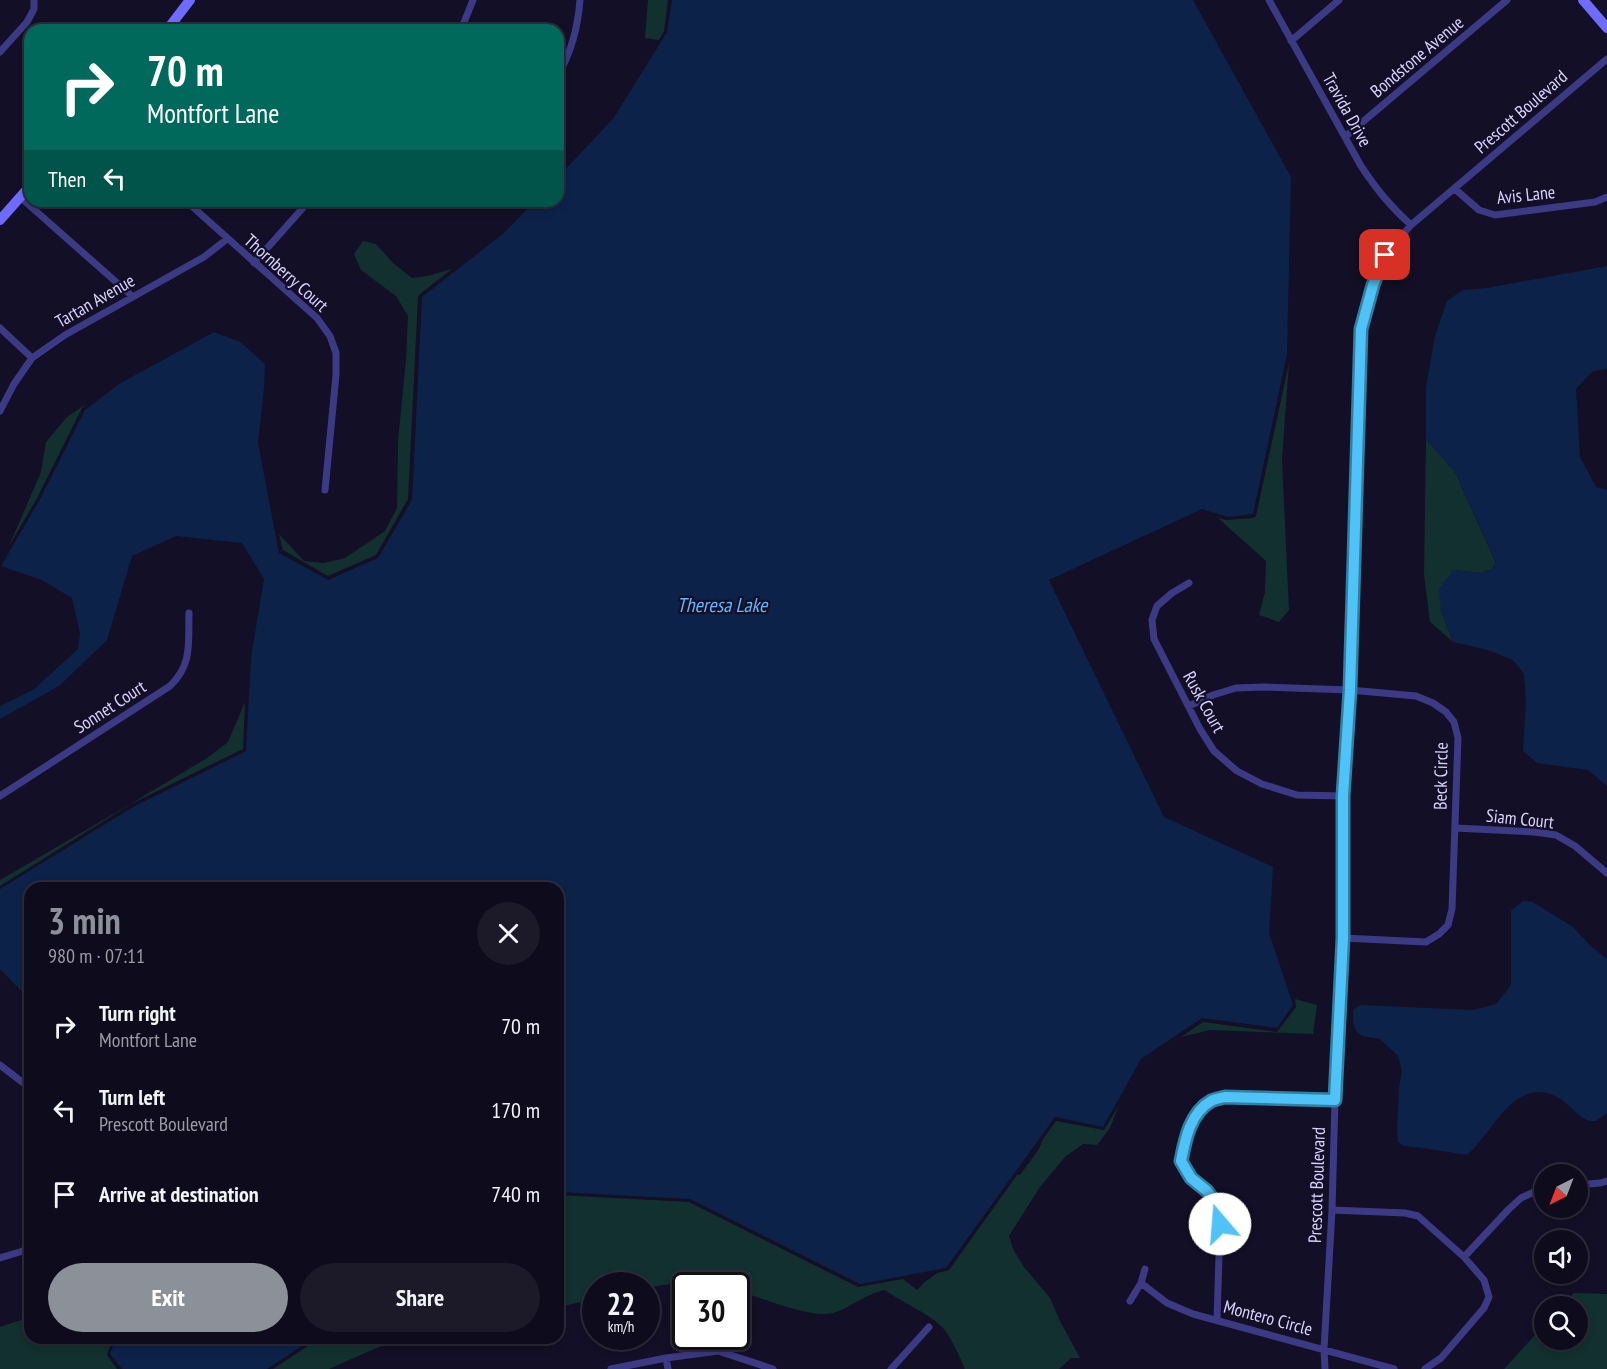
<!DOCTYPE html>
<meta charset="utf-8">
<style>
body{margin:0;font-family:"PT Sans Narrow",sans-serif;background:#1c1929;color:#f1f3f6;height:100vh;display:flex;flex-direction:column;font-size:22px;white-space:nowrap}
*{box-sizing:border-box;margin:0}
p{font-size:20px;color:#9b9ba3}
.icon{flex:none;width:33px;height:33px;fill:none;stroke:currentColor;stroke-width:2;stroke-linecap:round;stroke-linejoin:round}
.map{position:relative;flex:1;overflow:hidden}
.details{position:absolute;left:24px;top:882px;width:540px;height:462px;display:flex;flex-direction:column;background:#0e0b1c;border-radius:18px;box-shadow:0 3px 9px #0003,0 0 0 2px #2e2b3b}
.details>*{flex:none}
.guide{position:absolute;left:24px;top:24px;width:540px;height:183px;border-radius:18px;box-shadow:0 3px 9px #0003,0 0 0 2px #2e2b3b;background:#00695c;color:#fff;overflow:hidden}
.needle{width:39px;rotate:222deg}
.fabs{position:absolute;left:1534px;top:1164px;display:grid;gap:12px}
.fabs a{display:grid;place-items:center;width:54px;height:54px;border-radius:50%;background:#0e0b1c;box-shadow:0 3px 9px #0003,0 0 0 2px #2e2b3b;font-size:30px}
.speed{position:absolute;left:582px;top:1272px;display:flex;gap:12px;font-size:30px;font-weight:700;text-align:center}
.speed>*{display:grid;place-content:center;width:78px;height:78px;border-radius:50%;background:#0e0b1c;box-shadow:0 3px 9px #0003,0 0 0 2px #2e2b3b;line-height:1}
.speed small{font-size:15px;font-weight:400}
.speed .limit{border:3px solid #111;border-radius:9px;background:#fff;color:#111}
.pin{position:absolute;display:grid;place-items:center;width:51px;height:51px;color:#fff;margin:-26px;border-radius:12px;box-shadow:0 3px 9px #0006}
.me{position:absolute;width:66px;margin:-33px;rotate:342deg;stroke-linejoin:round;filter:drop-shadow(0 0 4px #0008)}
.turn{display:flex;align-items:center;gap:21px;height:126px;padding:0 24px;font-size:27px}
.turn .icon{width:78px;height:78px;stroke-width:2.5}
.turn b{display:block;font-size:42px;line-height:51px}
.then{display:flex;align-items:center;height:57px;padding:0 24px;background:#0003;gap:12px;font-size:22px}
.round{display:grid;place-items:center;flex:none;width:63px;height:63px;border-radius:32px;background:#1c1929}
.summary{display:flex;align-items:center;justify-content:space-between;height:102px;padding:0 24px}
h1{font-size:36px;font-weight:700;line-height:45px;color:#8c9099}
.button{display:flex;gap:12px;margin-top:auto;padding:12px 24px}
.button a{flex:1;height:69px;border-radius:36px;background:#8c9099;color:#fff;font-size:24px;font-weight:700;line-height:69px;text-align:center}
.button a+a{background:#1c1929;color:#f1f3f6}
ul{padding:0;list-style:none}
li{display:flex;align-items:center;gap:18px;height:84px;padding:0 24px}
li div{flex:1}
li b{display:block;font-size:22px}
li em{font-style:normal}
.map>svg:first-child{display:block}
.green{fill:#12302f}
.water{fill:#0c2248}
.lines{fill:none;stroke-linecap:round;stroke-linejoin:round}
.street{stroke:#3d3a85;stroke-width:7}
.secondary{stroke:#6f6bff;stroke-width:10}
.route-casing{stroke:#337fa1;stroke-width:15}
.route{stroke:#4fc3f7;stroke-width:10}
.labels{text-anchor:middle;stroke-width:4.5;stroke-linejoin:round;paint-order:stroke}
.street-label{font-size:18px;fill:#d9d4ff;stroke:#130f26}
.water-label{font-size:20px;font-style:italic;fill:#62b6ff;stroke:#130f26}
</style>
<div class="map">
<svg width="1607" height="1369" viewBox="0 0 1607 1369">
<rect width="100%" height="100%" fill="#130f26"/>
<!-- green -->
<path class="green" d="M648 0H668L664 31 659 40 645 38Z
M363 241 376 244 393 263 412 278 427 276 452 269 420 294 418 297 408 499 376 555 328 576 283 550 279 534 304 561 324 563 345 558 385 531 397 508 398 441 406 360 408 316 396 296 361 270 354 254Z
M1289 363 1282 460 1289 610 1279 622 1259 615 1265 592 1266 561 1218 518 1226 520 1253 518 1256 516Z
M86 404 82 408 36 500 9 546 41 472 46 442 67 417Z
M1426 439 1455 472 1496 563 1492 569 1481 573 1454 570 1441 610 1453 642 1430 622 1424 575Z
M245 702 243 749 131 804 0 886V880L122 809 207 758 228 742Z
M1295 999 1317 1005 1313 1034 1210 1030 1181 1037 1203 1022 1277 1032 1296 1007Z
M1119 1105 1110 1128 1097 1145 1083 1144 1065 1157 1040 1187 1009 1236 1013 1249 1024 1267 1050 1298 1060 1321 1080 1358H1071L1059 1369H965C960 1357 950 1335 942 1327 925 1311 903 1303 885 1290 866 1293 851 1308 833 1313 811 1319 759 1297 737 1290L736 1286 723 1285 712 1282 662 1285 647 1288 646 1286H596L595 1299 558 1307V1195L689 1202 858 1287 903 1279 917 1290 925 1282 937 1273 949 1270 1017 1175H1020L1039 1149 1043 1139 1056 1121 1104 1130Z
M1574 1293 1607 1294V1369H1504L1545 1324V1340H1578V1306H1561Z
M30 1317V1338H113L107 1355 117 1369H0V1327Z
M320 1338H402L372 1350 329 1369H273Z"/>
<!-- water -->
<path class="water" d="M672 0H1193L1291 177 1287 354 1253 514 1228 517 1202 509 1049 580 1164 817 1273 867 1269 933 1293 1005 1277 1028 1202 1018 1141 1059 1103 1127 1055 1117 946 1268 860 1284 690 1199 558 1192V888H30V1000L0 969V889L133 807 246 751 251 657 264 579 242 543 176 536 132 556 107 640 59 686 0 719V706L33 690 78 649 80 633 72 598 42 580 1 566 39 501 85 410 119 384 214 332 240 342 265 364 264 388 258 443 279 553 328 580 378 558 412 500 422 297 504 233 535 201H558V177L613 119 667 32Z
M1607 266V369L1593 371 1576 389 1580 457 1596 487 1607 490V786L1588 770 1537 763 1523 751 1526 701 1524 674 1513 660 1488 650 1453 642 1441 610 1439 588 1454 570 1481 573 1492 569 1496 562 1455 472 1426 439V387L1435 336 1447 301 1463 290 1487 288Z
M1523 901 1533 902 1573 927 1591 946 1607 959V1113L1596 1121C1595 1121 1588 1121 1587 1120 1577 1116 1568 1102 1557 1097 1513 1076 1494 1132 1467 1155L1423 1148 1403 1146 1398 1142 1397 1129 1399 1088 1402 1071 1398 1056 1380 1039 1362 1036 1356 1031 1353 1022V1010L1360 1005 1474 1010 1496 1004 1511 985V911Z
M116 1338H314L267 1369H122L110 1354Z"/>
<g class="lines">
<!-- street -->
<path class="street" d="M1269 0 1361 166C1377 190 1390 206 1411 225
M459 30 463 25 473 0
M1291 41 1339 0
M0 52 27 22 34 9V0
M558 75C572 51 578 27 580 0
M1346 136 1507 0
M1455 189 1479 210 1495 215 1595 202 1607 197
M20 197 133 297
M186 201 317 318 330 336 336 353V375L325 490
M421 201 428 204 447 201
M254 263 309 201
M0 328 32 358
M0 411 14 384 32 358 65 335 204 257 227 239
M1189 583 1172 593 1157 606 1152 620 1154 639 1200 729 1214 751 1237 771 1262 784 1297 795 1343 796
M1189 706 1213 695 1236 688 1264 687 1350 690 1416 696 1433 703 1446 712 1454 722 1458 738 1452 909 1448 925 1439 934 1426 942 1343 938
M0 796 170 686C193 664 188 642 189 613
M1455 828 1535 832 1556 835 1575 846 1607 873
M0 1065 30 1088
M1578 1185 1600 1183 1607 1181
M1332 1210 1405 1213 1418 1216 1464 1257 1484 1280 1489 1297 1484 1308 1441 1358 1425 1369
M1464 1257 1509 1209 1521 1198 1545 1187
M0 1258 23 1251 30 1245
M1141 1283 1167 1303 1193 1314 1394 1369
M1130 1301 1141 1283 1145 1269
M1217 1320 1220 1224 1217 1205 1207 1191 1191 1178 1181 1161C1185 1140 1190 1113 1211 1101 1215 1099 1221 1098 1225 1097L1335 1100
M666 1358 668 1369
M611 1369 666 1358 718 1351 773 1369
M891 1369 929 1327
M1325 1369 1324 1349 1332 1210 1335 1100 1343 938V796L1350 690 1361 329 1373 285 1385 255 1411 225 1607 59"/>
<!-- secondary -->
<path class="secondary" d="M1583 0 1607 28
M167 30 190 0
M0 220 30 186"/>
</g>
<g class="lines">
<defs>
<path id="route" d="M1220 1224 1217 1205 1207 1191 1191 1178 1181 1161C1185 1140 1190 1113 1211 1101 1215 1099 1221 1098 1225 1097L1335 1100 1343 938V796L1350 690 1361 329 1373 285 1385 255"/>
</defs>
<!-- route casing -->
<use href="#route" class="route-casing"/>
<!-- route -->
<use href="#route" class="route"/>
</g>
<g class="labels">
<!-- street labels -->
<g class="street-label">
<text transform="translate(1417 57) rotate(-40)" y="6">Bondstone Avenue</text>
<text transform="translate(1347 110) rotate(61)" y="6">Travida Drive</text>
<text transform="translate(1521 112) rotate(-41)" y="6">Prescott Boulevard</text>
<text transform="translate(1526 195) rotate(-6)" y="6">Avis Lane</text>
<text transform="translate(286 273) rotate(42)" y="6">Thornberry Court</text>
<text transform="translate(95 301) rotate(-30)" y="6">Tartan Avenue</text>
<text transform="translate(1204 702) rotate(61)" y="6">Rusk Court</text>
<text transform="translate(110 707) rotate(-33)" y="6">Sonnet Court</text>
<text transform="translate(1441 776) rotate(-89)" y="6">Beck Circle</text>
<text transform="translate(1520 819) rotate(6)" y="6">Siam Court</text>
<text transform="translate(1317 1185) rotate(-88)" y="6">Prescott Boulevard</text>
<text transform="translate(1268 1318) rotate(15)" y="6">Montero Circle</text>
</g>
<!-- water labels -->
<g class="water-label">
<text x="722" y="612">Theresa Lake</text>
</g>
</g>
</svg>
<div class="fabs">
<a><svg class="needle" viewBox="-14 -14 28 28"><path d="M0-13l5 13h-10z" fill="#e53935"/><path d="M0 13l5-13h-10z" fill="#9b9ba3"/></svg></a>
<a><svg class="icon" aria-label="sound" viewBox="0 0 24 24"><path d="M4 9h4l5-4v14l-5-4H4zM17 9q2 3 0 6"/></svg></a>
<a><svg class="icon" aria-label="search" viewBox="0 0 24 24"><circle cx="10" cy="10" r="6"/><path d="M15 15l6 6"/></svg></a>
</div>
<div class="speed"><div>22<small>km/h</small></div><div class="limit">30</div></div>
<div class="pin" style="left:1385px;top:255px;background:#d93025"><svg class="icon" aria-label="arrive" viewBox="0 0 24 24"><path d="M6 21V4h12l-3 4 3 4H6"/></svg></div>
<svg class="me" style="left:1220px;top:1224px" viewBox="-20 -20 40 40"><circle r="19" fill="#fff"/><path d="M0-13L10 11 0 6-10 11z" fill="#4fc3f7"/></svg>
<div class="guide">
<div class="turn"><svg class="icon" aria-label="right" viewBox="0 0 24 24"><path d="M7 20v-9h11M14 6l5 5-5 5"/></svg><div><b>70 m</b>Montfort Lane</div></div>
<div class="then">Then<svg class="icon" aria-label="left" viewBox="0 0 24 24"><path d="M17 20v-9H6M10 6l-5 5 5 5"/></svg></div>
</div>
<section class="details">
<div class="summary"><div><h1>3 min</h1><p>980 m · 07:11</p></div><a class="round"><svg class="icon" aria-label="close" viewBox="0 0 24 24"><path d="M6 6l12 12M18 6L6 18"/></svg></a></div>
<ul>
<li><svg class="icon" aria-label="right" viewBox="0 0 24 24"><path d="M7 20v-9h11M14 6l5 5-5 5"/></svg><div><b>Turn right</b><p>Montfort Lane</p></div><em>70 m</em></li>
<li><svg class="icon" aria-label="left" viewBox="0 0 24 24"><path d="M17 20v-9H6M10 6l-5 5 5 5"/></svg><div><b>Turn left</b><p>Prescott Boulevard</p></div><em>170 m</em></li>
<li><svg class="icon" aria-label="arrive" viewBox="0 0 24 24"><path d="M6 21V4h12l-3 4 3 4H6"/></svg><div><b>Arrive at destination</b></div><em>740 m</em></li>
</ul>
<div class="button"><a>Exit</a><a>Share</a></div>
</section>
</div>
